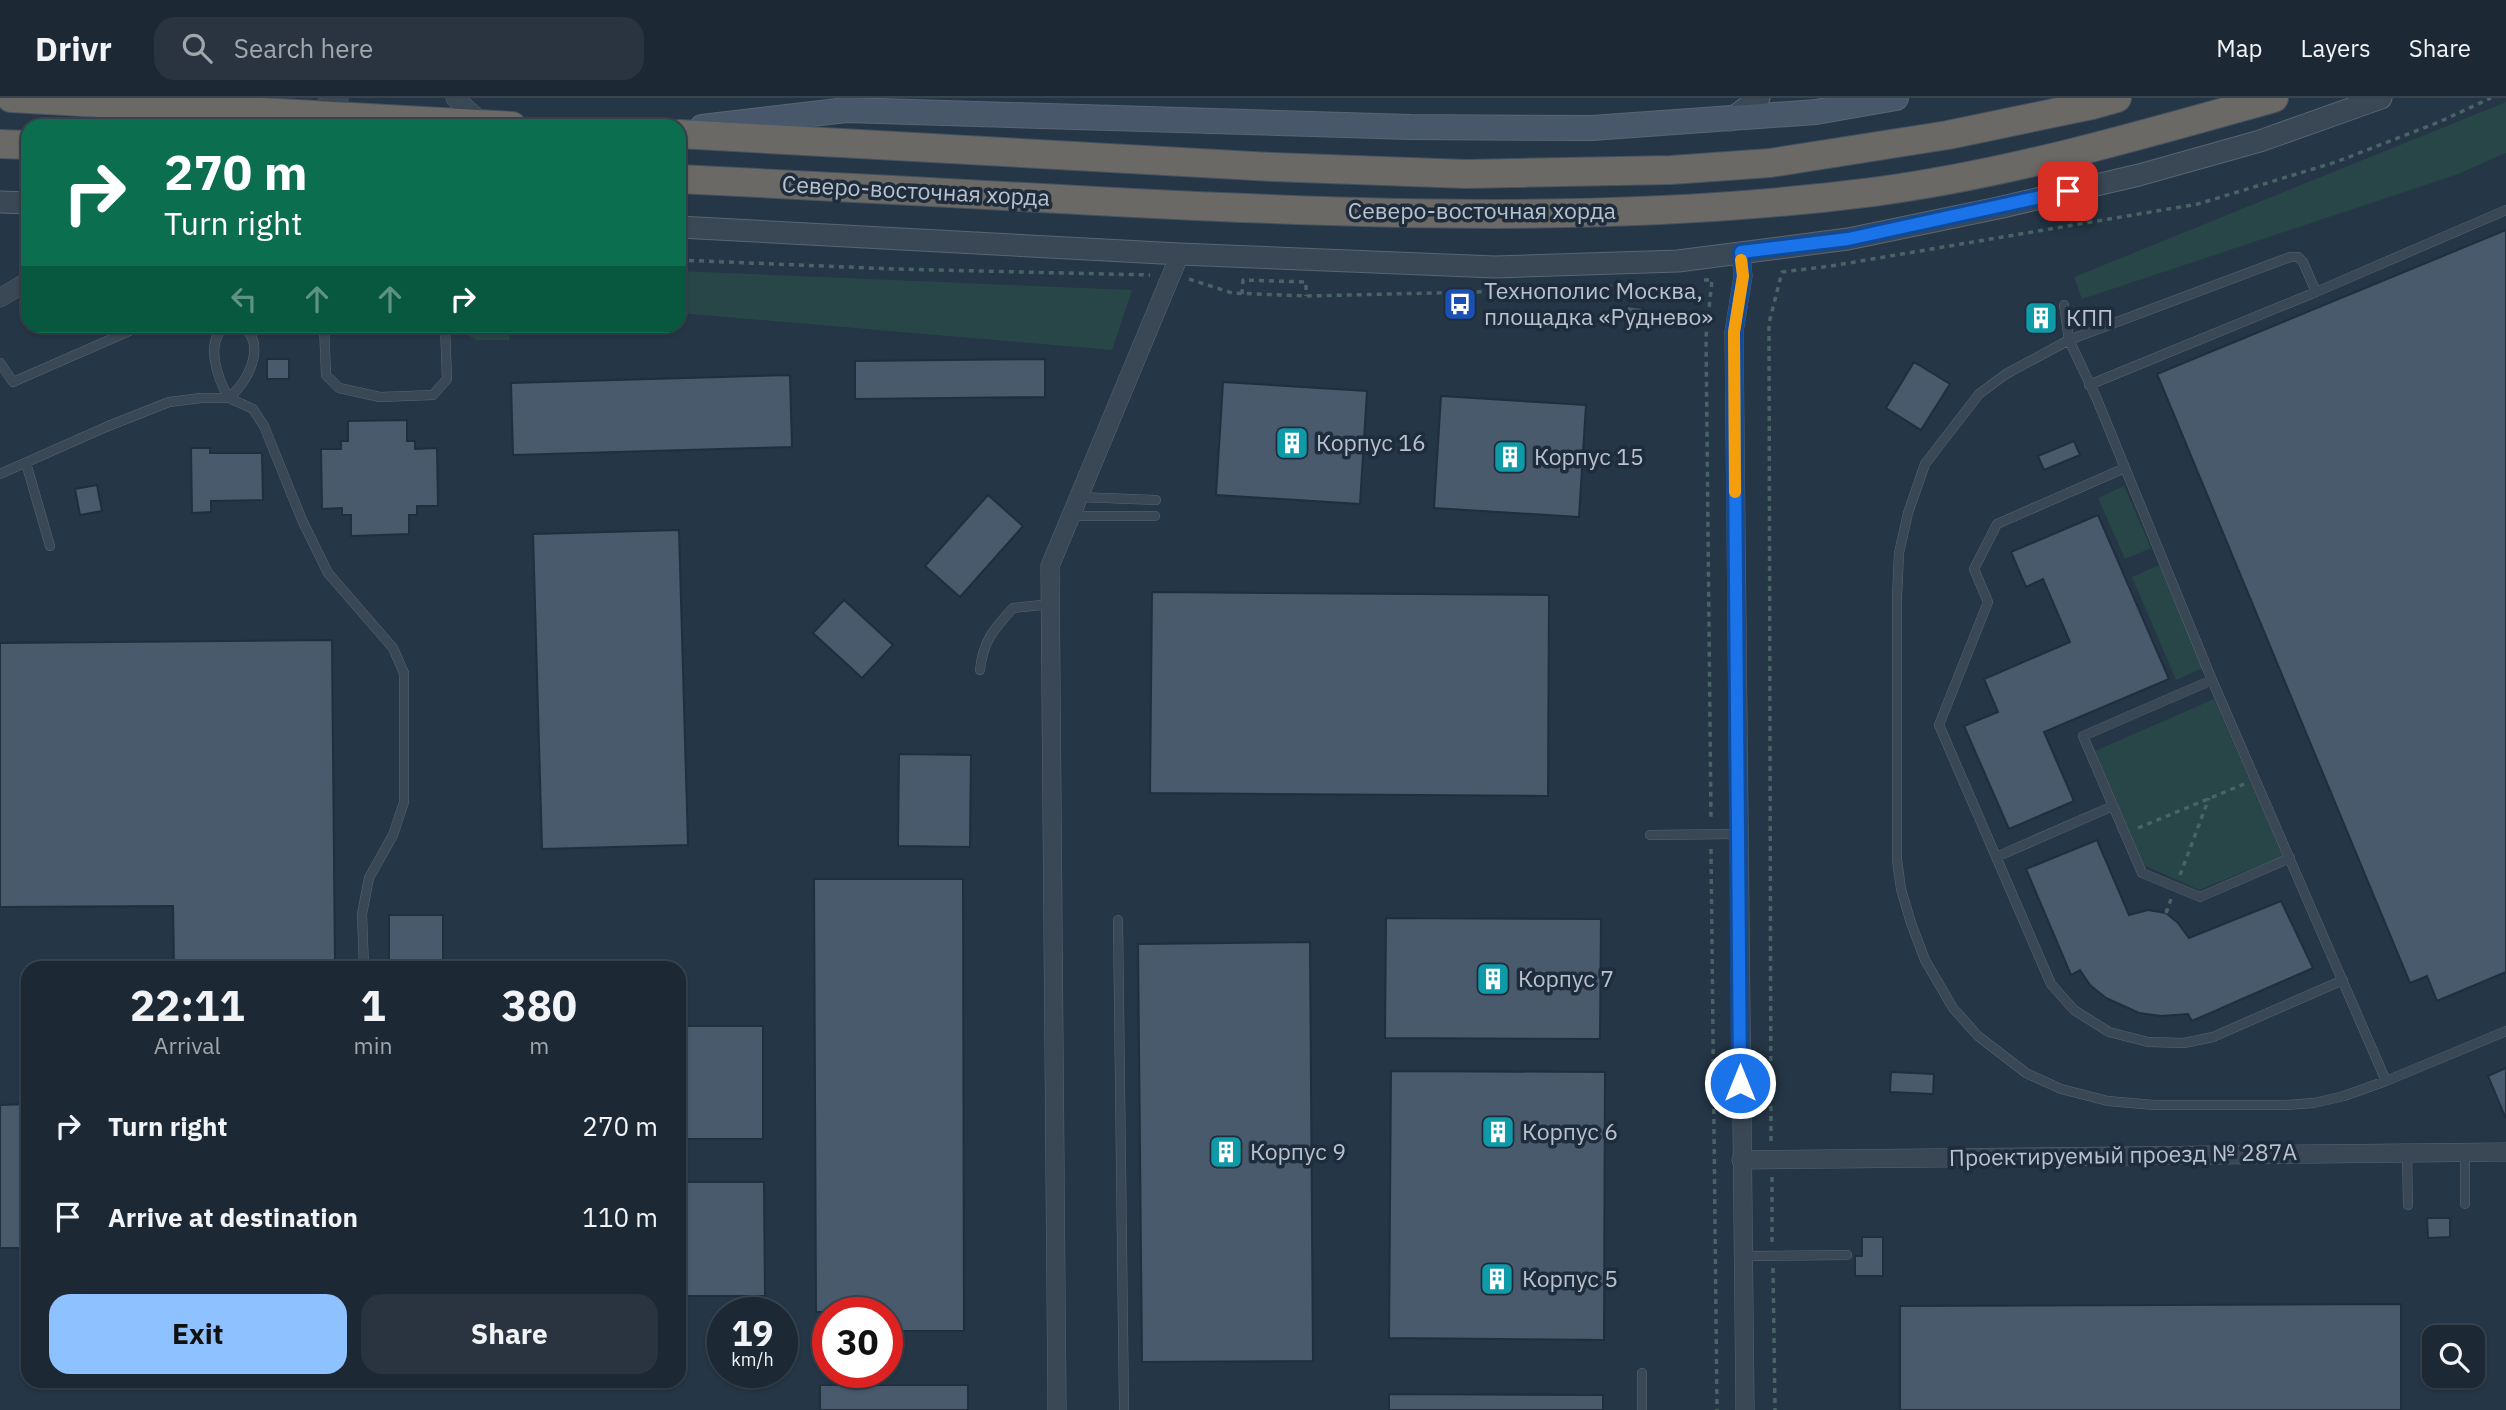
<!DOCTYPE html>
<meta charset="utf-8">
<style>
body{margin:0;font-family:"IBM Plex Sans",sans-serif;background:#293440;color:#f1f3f6;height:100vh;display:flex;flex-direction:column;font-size:26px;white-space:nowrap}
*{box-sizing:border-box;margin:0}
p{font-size:23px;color:#a0a6ac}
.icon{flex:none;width:38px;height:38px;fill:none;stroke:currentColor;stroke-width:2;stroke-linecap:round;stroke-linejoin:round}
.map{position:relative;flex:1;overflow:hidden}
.drawer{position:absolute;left:21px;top:863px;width:665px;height:427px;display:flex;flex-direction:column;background:#1c2834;border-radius:21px;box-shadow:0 2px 5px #0004,0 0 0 2px #3a444f}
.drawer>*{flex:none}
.top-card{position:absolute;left:21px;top:21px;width:665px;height:214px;border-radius:21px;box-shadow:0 2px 5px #0004,0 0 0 2px #3a444f;background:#0b6e4f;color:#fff;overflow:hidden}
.fabs{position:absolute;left:2422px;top:1227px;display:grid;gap:14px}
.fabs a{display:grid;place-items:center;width:63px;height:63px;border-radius:14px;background:#1c2834;box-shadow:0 2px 5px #0004,0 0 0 2px #3a444f;font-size:35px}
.speed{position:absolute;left:707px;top:1199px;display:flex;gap:14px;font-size:35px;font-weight:700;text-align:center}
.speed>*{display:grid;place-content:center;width:91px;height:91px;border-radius:50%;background:#1c2834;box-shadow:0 2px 5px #0004,0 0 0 2px #3a444f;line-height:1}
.speed small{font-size:18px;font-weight:400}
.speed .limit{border:10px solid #d22;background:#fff;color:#111}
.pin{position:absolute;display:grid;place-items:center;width:60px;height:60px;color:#fff;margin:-30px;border-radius:14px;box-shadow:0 4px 10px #0006}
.me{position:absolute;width:77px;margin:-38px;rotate:0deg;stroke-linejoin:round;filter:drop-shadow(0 0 5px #0008)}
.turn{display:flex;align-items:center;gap:24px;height:147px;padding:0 28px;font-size:32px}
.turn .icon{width:91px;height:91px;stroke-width:2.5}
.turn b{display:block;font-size:49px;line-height:60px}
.lanes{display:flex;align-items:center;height:66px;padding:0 28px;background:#0003;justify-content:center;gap:35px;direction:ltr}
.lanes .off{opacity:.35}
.eta{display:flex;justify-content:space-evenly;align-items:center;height:119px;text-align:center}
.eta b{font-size:42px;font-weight:700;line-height:49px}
.button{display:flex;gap:14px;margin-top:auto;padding:14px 28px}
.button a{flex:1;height:80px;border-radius:21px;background:#8dc1ff;color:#111;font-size:28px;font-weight:700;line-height:80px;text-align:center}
.button a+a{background:#293440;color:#f1f3f6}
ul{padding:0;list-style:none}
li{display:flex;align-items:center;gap:21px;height:91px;padding:0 28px}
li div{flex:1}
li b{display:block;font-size:26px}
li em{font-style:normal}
header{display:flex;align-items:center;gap:42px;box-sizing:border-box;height:98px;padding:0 35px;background:#1c2834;border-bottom:2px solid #3a444f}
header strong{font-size:33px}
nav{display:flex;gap:38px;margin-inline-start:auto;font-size:24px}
.search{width:490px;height:63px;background:#293440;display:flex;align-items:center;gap:18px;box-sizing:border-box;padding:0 24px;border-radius:21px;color:#a0a6ac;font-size:26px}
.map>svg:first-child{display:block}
.green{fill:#284647}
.building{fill:#495a6d;stroke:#212e3d;stroke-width:2}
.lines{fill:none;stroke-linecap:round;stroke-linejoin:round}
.service-casing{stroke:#596572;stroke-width:10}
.minor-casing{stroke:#596572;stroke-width:19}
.tertiary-casing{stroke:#596572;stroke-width:23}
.secondary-casing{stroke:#596572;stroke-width:26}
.trunk-casing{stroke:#455260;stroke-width:30}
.path{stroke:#486465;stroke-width:3.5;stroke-dasharray:5 5;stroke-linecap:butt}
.service{stroke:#3a4755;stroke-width:9}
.minor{stroke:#3a4755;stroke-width:18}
.tertiary{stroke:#3a4755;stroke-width:21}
.secondary{stroke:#485769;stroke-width:24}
.trunk{stroke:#6a6966;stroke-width:28}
.route-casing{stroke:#114b97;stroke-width:18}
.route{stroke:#1a73e8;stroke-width:12}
.slow{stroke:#f59e0b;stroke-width:12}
.labels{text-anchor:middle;stroke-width:7;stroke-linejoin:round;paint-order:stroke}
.street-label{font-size:23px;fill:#b8c2ce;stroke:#1f2c3b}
.poi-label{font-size:23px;fill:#b8c2ce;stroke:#1f2c3b;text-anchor:start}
</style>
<header>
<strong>Drivr</strong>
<div class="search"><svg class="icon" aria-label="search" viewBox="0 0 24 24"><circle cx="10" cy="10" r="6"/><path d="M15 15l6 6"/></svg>Search here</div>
<nav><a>Map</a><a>Layers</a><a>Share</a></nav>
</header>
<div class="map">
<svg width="2506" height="1312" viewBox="0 0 2506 1312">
<rect width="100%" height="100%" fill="#253646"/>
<!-- green -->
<path class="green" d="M2506 4V55L2458 76 2082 201 2074 179Z
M679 173 1132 192 1112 252 679 215Z
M463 228H509V242H477L467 237Z
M2124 388 2151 450 2125 461 2098 400Z
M2159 467 2203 570 2176 582 2132 479Z
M2214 601 2283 758 2199 792 2144 767 2095 653Z"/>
<!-- building -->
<path class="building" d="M2506 132V874L2437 903 2427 878 2410 885 2157 276Z
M1627 208 1643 210 1641 232 1625 230Z
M2048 209 2053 224 2034 230 2029 215Z
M267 261H289V281H267Z
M1045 261V299L855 301V263Z
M1914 264 1950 286 1921 332 1886 310Z
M790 277 792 349 513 357 511 285Z
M1223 284 1367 293 1360 406 1216 397Z
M1441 298 1586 307 1579 419 1434 410Z
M407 322V343H415V351L437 350 438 408H417V417H409V436L351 438V417H342V410L322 411 321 351H341V343H348V323Z
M2074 343 2080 357 2044 372 2038 358Z
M191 350H210V355H262L263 402 211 403V414L192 415Z
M97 387 102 413 80 417 75 391Z
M988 397 1023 428 960 499 925 468Z
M2098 417 2169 581 2044 634 2074 703 2009 731 1964 628 1998 614 1984 581 2070 544 2043 481 2026 489 2011 454Z
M679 432 688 747 542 751 533 436Z
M1152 494 1549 497 1548 698 1150 695Z
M844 502 893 547 862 580 813 535Z
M332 542 335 869 174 870 173 808 0 809V545Z
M899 656 971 657 970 749 898 748Z
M2097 742 2129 817 2148 812 2166 815 2178 825 2189 840 2281 803 2313 870 2192 923 2188 916 2161 918 2139 915 2106 900 2090 887 2080 872 2071 877 2026 771Z
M814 781H963L964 1233H887V1214H816Z
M389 817H443V870H389Z
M1386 820 1601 821 1600 941 1385 940Z
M1310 844 1313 1263 1142 1264 1138 846Z
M679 928H763V1041H679Z
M2506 970V1021L2488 978Z
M1391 973 1605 974 1604 1242 1389 1240Z
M1891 974 1934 976 1933 996 1890 994Z
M28 1006V1150H0V1007Z
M679 1084H764L765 1198H679Z
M2427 1120H2450V1139L2428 1140Z
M1862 1139H1883V1178H1855V1158H1862Z
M2401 1206V1312H1900V1208Z
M820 1287H968V1312H820Z
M1389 1296 1603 1297V1312H1389Z"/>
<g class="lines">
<defs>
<path id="service" d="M2506 112 2316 194 2303 164 2298 159H2290L2069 242 2006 276 1979 296 1925 366 1908 415 1899 455 1897 499V762L1901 791 1911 825 1925 862 1953 910 1978 938 2026 975 2061 991 2108 1003 2154 1007H2285L2314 1005 2344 998 2386 983 2506 933
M2064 207 2069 242 2096 299 2212 582 2386 983
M227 228C203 241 218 282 229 300
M243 228C267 248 248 283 229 300L253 311 264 328 302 422 328 475 393 550 404 575V704L393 737 369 780 362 816 364 870
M324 228 326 277 339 290 380 299 433 297 447 281 445 228
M0 265 13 284 141 228
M2089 287 2316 194
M26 365 50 448
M2125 370 1997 426 1974 471 1988 504 1939 627 2051 886 2074 912 2109 934 2148 944 2184 945 2213 939 2343 882
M0 376 106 329 169 304 201 300H229
M1078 399 1156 402
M1071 418H1155
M980 572C983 543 994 531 1013 510L1050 506
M2212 582 2083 638 2142 775 2200 799 2290 760
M1650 737 1738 736
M1996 759 2113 708
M1118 822 1124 1312
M2407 1054 2408 1107
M2465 1054V1106
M1742 1158 1847 1157
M1642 1312V1275"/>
<path id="minor" d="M455 0 485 27
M312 16 339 0
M1741 154 1743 178 1734 234 1745 1312
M0 200 28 183
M1741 1062 2506 1054
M1057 1312 1050 468 1180 156"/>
<path id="tertiary" d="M1730 22 1759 0
M0 104 28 105
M679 129 1180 156 1495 169 1678 163 1848 141 1998 110 2139 77 2260 43 2381 0"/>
<path id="secondary" d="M702 29 846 12 1410 29 1592 30 1816 14 1896 0"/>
<path id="trunk" d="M11 0 512 28
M679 36 1273 69 1466 76 1671 72 1770 65 1948 37 2092 7 2117 0
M0 46 28 47
M679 81C824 88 970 96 1115 104 1367 117 1622 126 1873 94 2009 76 2142 37 2274 0"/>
</defs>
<!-- service casing -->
<use href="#service" class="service-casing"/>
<!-- minor casing -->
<use href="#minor" class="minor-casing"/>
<!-- tertiary casing -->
<use href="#tertiary" class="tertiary-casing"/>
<!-- secondary casing -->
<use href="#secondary" class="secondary-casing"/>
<!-- trunk casing -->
<use href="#trunk" class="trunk-casing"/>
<!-- path -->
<path class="path" d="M679 162 894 171 1150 177
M1189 181 1232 195 1306 198 1560 192 1633 187
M1704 182H1712L1706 239 1711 722
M1242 196 1243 182 1306 184V198
M2138 730 2244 686
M1711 751 1717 1312
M2180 777 2209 700
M2166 815 2171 801
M1771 1043 1769 225 1782 174 1831 168 2198 106 2336 64 2439 24 2491 0
M1772 1079V1145
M1773 1170 1775 1312"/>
<!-- service -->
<use href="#service" class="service"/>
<!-- minor -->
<use href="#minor" class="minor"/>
<!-- tertiary -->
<use href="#tertiary" class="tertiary"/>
<!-- secondary -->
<use href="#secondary" class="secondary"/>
<!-- trunk -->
<use href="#trunk" class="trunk"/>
</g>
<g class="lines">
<defs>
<path id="route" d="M1740 985 1734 234 1743 178 1741 154 1848 141 2068 93"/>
</defs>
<!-- route casing -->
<use href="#route" class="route-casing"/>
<!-- route -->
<use href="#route" class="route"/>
<!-- slow -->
<path class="slow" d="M1735 394 1734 234 1743 178 1741 162"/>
</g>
<!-- icons -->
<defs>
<symbol id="bus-square" viewBox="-11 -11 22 22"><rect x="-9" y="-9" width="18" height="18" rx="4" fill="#1a4fb4" stroke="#1f2c3b"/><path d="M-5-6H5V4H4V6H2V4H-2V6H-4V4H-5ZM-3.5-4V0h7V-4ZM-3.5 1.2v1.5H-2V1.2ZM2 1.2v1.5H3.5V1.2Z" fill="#fff"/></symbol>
<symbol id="building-square" viewBox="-11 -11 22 22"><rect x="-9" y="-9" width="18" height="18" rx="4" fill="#0f9aa8" stroke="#1f2c3b"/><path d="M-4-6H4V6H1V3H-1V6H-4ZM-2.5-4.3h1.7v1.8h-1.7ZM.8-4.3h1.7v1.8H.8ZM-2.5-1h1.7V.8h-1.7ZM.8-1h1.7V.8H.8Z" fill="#fff"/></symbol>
</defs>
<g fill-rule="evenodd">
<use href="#bus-square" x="1441" y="187" width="38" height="38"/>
<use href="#building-square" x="2022" y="201" width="38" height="38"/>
<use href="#building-square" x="1273" y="326" width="38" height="38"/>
<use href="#building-square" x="1491" y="340" width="38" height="38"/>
<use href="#building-square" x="1474" y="862" width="38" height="38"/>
<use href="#building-square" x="1479" y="1015" width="38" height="38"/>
<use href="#building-square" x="1207" y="1035" width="38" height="38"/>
<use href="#building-square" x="1478" y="1162" width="38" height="38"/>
</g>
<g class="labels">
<!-- street labels -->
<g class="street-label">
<text transform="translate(916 93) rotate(3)" y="8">Северо-восточная хорда</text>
<text x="1482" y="121">Северо-восточная хорда</text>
<text transform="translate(2123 1057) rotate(-1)" y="8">Проектируемый проезд № 287А</text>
</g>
<!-- poi labels -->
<g class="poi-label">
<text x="1484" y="201">Технополис Москва,<tspan x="1484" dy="26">площадка «Руднево»</tspan></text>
<text x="2066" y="228">КПП</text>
<text x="1316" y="353">Корпус 16</text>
<text x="1534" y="367">Корпус 15</text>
<text x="1518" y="889">Корпус 7</text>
<text x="1522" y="1042">Корпус 6</text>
<text x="1250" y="1062">Корпус 9</text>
<text x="1522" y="1189">Корпус 5</text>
</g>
</g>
</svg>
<div class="fabs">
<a><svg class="icon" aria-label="search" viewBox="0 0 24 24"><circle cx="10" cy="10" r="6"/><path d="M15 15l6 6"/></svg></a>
</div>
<div class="speed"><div>19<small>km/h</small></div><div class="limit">30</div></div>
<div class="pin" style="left:2068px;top:93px;background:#d93025"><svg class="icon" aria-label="arrive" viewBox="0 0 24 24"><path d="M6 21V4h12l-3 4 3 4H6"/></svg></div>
<svg class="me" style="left:1740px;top:985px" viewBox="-20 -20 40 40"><circle r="17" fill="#1a73e8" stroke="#fff" stroke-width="3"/><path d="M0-11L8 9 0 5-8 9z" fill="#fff"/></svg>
<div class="top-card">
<div class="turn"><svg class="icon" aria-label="right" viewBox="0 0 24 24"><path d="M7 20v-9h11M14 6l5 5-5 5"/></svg><div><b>270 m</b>Turn right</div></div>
<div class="lanes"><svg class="icon off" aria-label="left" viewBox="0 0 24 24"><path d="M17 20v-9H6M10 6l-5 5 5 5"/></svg><svg class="icon off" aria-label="ahead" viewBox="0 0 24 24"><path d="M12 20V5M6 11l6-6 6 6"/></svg><svg class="icon off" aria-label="ahead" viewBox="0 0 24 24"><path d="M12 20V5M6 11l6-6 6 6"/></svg><svg class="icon" aria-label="right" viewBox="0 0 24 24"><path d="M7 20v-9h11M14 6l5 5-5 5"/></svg></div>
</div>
<section class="drawer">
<div class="eta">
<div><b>22:11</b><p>Arrival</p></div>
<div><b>1</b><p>min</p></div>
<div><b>380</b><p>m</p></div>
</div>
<ul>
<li><svg class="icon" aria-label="right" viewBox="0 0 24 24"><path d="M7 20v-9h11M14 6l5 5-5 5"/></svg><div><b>Turn right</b></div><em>270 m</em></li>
<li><svg class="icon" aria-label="arrive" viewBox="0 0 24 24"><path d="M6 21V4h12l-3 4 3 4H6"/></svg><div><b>Arrive at destination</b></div><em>110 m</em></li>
</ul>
<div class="button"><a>Exit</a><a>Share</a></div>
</section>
</div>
